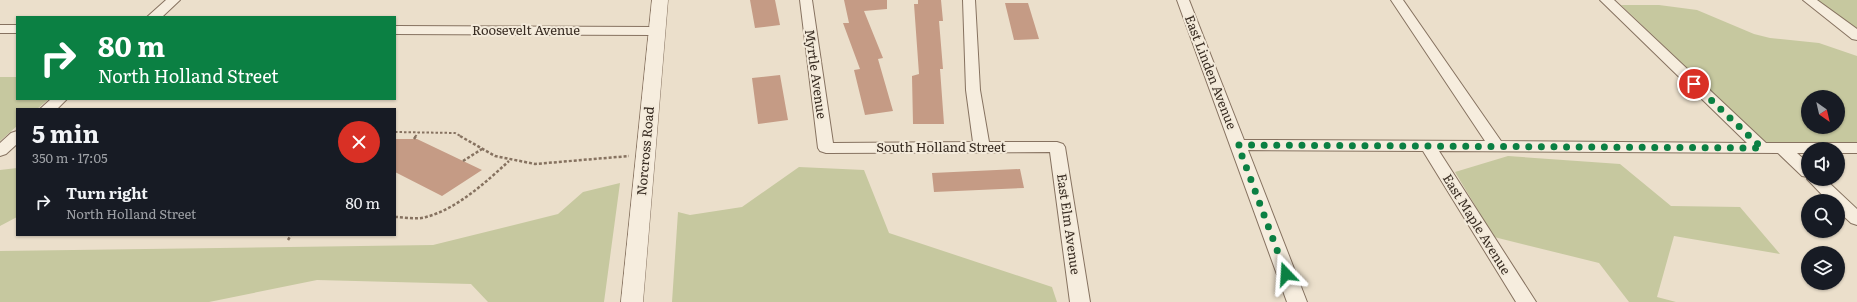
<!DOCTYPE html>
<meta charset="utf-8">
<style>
body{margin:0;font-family:Literata,serif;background:#242831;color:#f1f3f6;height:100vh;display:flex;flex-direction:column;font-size:15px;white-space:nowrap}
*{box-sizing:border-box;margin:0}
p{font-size:13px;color:#9ea1a6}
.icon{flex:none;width:22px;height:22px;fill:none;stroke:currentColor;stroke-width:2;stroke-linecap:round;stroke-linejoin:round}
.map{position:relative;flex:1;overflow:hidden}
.panel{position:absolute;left:16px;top:108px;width:380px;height:128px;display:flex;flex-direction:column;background:#171b24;border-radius:0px;box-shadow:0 1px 3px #0004}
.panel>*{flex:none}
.top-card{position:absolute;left:16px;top:16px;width:380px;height:84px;border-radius:0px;box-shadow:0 1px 3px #0004;background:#0b8043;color:#fff;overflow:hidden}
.needle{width:26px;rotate:146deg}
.buttons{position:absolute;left:1801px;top:90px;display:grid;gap:8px}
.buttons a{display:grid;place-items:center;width:44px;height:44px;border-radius:50%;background:#171b24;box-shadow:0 1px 3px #0004;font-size:20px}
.pin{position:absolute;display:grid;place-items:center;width:34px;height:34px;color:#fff;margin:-17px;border:2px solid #fff;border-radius:50%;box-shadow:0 1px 4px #0007}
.me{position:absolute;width:44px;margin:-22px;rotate:340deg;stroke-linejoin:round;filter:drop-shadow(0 0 3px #0008)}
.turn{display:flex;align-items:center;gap:14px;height:84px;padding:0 16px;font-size:18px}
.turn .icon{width:52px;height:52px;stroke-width:2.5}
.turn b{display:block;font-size:28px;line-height:34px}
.round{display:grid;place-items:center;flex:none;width:42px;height:42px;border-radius:21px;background:#242831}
.overview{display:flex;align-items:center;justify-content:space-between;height:68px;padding:0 16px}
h1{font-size:24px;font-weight:700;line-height:30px}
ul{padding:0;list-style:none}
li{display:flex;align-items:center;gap:12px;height:52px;padding:0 16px}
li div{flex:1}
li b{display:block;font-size:15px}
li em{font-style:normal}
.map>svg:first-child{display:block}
.green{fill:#c6c89f;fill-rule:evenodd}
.building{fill:#c59b85}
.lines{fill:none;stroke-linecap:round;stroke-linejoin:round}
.minor-casing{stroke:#867260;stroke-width:2}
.tertiary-casing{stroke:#867260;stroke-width:1}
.path-far1{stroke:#867260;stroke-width:2;stroke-dasharray:2.5 2;stroke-linecap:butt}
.path{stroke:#867260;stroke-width:2.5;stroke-dasharray:3 2;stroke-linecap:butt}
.minor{fill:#f6edde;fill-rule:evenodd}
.tertiary{fill:#f6edde;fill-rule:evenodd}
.route{stroke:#0b8043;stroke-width:7;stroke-dasharray:0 12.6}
.labels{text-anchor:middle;stroke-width:4;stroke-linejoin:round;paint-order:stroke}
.street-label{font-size:13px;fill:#382c22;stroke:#f3eada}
</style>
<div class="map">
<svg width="1857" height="302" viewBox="0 0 1857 302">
<rect width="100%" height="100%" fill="#ebdfcb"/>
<!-- green -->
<path class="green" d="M1811 0H1857V34Z
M1621 5H1659L1697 10 1754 34 1770 38 1819 43 1857 56V146L1772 145 1763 140ZM1808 97H1838V127H1808Z
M0 77H17V99H49L37 109H17V126L0 141Z
M1508 156 1620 164 1671 206 1740 207 1780 254 1674 236 1657 297 1676 302H1629L1599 263 1494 237 1455 172Z
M799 167 864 170 889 233 1052 287 1057 302H672L678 212 690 215 742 207Z
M17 168V217L0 226V170Z
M620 183 604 302H488L471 284 317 280 209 302H0V251L433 245 558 214 583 192Z"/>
<!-- building -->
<path class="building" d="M750 0H775L780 25 755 28Z
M844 0H887V9L864 11 883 58 878 59 893 111 865 115 854 70 860 69 843 23H849Z
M918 0H941L943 21H939L943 69H940L944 124H913L912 76 919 74 914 4H918Z
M1005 3H1028L1039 39 1014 40Z
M780 75 788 120 758 124 752 78Z
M395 139H417L482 170 442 196 395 172Z
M1020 169 1024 188 934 192 932 173Z"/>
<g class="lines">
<defs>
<path id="minor" d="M166 0H180L162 17H147Z
M800 0H812L833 143 973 142 966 90 963 0H975L980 90 989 142H1057L1063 144 1065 147 1090 302H1070L1050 152 826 153 820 151 818 148Z
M1177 0H1189L1244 140 1485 141 1391 0H1403L1501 141 1747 143 1600 0H1614L1766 143H1857V153H1838V149H1808V153H1797L1808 163V179H1825L1857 209V225L1851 223 1838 211V201H1828L1807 179 1808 177 1802 176 1778 153 1439 151 1536 302H1516L1423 151 1248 150 1307 302H1287Z
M1803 0H1817L1857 29V40L1852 39Z
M0 25H17V33H0Z
M395 26 656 27 661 28 663 31 661 34 656 35 395 34Z
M51 99H67L57 109H40Z
M17 131V144L6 154 0 156V143L11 133Z"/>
<path id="tertiary" d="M652 0H668L643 302H621Z"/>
</defs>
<!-- minor casing -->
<use href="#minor" class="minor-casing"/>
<!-- tertiary casing -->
<use href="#tertiary" class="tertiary-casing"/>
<!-- path-far1 -->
<path class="path-far1" d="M395 132 455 133 462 137
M415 137 418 133"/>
<!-- path -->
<path class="path" d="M460 136 495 156 535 164 629 156
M414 139 416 136
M463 161 482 149
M395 217C405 217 416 220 426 217 457 209 486 182 509 161
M288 240 291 235"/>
<!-- minor -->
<use href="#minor" class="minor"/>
<!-- tertiary -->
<use href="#tertiary" class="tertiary"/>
</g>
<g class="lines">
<!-- route -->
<path class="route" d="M1286 274 1238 145 1762 148 1694 84"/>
</g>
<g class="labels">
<!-- street labels -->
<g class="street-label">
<text x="526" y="35">Roosevelt Avenue</text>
<text transform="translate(1211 72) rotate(69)" y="5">East Linden Avenue</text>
<text transform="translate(816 74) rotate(82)" y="5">Myrtle Avenue</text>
<text x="941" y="152">South Holland Street</text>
<text transform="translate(645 151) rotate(-85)" y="5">Norcross Road</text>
<text transform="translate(1069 224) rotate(82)" y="5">East Elm Avenue</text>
<text transform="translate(1477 224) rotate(58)" y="5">East Maple Avenue</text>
</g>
</g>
</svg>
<div class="buttons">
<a><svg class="needle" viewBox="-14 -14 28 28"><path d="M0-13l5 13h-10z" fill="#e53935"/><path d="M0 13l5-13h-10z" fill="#9ea1a6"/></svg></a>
<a><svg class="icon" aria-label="sound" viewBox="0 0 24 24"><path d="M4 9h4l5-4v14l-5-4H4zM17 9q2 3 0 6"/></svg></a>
<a><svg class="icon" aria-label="search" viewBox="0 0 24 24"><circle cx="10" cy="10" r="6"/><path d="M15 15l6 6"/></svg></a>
<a><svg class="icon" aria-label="layers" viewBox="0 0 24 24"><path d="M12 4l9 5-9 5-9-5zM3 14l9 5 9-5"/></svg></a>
</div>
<div class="pin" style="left:1694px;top:84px;background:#d93025"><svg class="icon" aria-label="arrive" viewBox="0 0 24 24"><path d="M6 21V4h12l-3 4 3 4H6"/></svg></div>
<svg class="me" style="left:1286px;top:274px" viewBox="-20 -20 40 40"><path d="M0-17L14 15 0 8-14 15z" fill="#0b8043" stroke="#fff" stroke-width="4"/></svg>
<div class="top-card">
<div class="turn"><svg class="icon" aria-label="right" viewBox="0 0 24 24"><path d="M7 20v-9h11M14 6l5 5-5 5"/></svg><div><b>80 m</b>North Holland Street</div></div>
</div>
<section class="panel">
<div class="overview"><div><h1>5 min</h1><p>350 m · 17:05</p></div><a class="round" style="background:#d93025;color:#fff"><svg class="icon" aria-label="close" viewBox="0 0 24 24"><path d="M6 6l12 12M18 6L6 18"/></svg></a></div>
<ul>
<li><svg class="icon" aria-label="right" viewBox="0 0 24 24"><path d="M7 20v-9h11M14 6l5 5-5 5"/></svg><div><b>Turn right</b><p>North Holland Street</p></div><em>80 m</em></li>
</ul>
</section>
</div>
